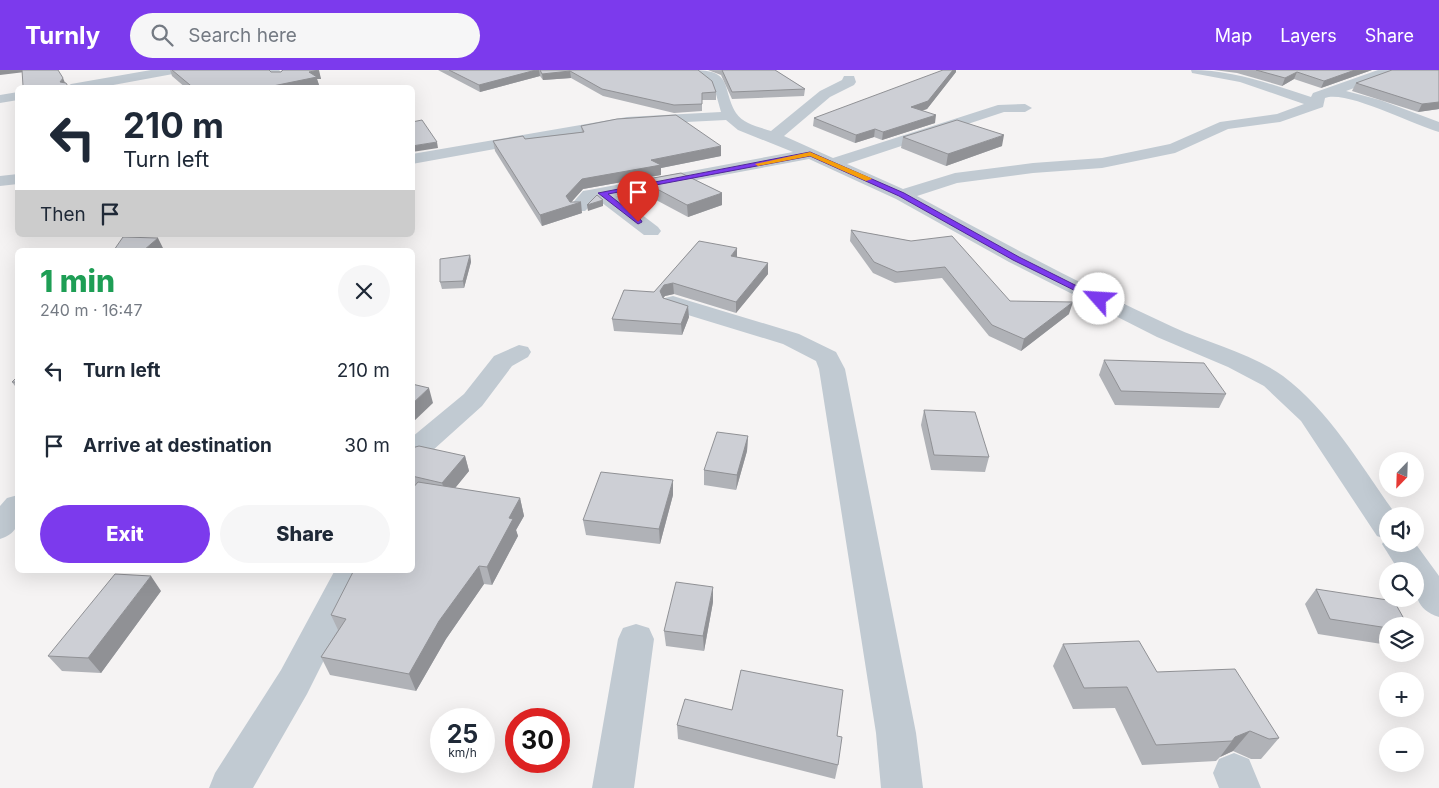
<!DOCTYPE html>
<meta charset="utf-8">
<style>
body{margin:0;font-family:Inter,sans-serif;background:#f6f6f7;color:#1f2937;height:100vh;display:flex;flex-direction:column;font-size:19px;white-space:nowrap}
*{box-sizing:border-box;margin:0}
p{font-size:16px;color:#747a83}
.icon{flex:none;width:28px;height:28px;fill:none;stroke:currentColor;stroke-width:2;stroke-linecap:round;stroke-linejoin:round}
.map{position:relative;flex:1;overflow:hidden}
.side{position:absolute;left:15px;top:178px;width:400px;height:325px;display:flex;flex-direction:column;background:#fff;border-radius:8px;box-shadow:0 5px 20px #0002}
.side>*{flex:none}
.banner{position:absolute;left:15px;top:15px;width:400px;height:152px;border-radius:8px;box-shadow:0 5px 20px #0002;background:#fff;color:#1f2937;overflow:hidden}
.needle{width:32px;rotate:203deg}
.buttons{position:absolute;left:1379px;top:382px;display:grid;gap:10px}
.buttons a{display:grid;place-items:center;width:45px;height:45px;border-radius:50%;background:#fff;box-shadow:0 5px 20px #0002;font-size:25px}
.speed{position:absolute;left:430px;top:638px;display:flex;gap:10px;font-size:25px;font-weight:700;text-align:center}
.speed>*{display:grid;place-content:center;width:65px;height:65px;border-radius:50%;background:#fff;box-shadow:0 5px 20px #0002;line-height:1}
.speed small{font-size:12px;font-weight:400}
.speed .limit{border:8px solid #d22;background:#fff;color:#111}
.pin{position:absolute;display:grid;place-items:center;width:42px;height:42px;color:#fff;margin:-51px -21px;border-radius:50% 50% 50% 0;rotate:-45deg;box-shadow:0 0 5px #0007}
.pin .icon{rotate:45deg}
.me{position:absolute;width:55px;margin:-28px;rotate:296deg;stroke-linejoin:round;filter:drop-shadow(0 0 4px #0008)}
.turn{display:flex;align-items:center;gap:18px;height:105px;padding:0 25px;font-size:22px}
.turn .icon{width:65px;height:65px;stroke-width:2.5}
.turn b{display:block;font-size:35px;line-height:42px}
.then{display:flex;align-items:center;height:48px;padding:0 25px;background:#0003;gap:10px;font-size:19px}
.round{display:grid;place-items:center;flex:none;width:52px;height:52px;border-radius:26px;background:#f6f6f7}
.head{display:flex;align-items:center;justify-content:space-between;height:85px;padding:0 25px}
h1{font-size:30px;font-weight:800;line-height:38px;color:#1e9e55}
.action{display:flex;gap:10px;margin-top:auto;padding:10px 25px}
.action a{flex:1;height:58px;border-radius:30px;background:#7c3aed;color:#fff;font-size:20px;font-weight:800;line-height:58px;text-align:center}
.action a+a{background:#f6f6f7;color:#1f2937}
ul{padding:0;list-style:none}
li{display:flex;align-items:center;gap:15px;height:75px;padding:0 25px}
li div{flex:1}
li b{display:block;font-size:19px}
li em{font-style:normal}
header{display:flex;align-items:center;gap:30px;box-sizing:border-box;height:70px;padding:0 25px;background:#7c3aed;color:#fff}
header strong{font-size:24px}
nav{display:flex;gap:28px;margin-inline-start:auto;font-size:18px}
.search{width:350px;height:45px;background:#f6f6f7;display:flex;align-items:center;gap:12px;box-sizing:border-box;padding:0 18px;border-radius:28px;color:#747a83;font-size:19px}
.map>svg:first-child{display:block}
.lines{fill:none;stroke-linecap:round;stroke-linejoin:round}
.minor{fill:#c1cad2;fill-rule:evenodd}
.wall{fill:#b0b2b7}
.shaded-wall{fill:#909195}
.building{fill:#cdcfd5;stroke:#909195}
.route{fill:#7c3aed;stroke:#51269a}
.slow{fill:#f59e0b}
</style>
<header>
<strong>Turnly</strong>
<div class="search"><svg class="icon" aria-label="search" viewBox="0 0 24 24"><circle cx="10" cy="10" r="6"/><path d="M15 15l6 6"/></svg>Search here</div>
<nav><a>Map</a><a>Layers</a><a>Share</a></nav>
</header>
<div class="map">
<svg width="1439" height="718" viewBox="0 0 1439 718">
<rect width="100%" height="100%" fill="#f5f3f3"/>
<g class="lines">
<!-- minor -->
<path class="minor" d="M151 0H179L173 4 97 18H65L71 14Z
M265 0H279L286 6 284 9H274Z
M692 0C734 0 721 17 736 43 743 54 759 57 771 61L820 21 842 10 844 6H854L856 12 854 15 830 27 784 66 833 88 998 35 1025 34 1032 38 1025 42H1004L847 94 903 119 955 103 1033 93 1102 88 1170 74 1220 52 1277 44 1304 34 1240 12 1192 3 1191 0C1233 0 1271 14 1311 27L1313 23 1378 0H1396L1395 3 1346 21 1380 30 1439 52V62C1413 55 1347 20 1325 28L1323 37 1280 52 1228 59 1175 83 1102 98 1033 103 957 113 917 126C1001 172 1086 217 1173 257 1208 273 1251 283 1283 306 1331 342 1362 398 1397 446H1388V474L1415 473 1439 506V547C1415 539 1415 524 1415 501H1399L1382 474 1385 469 1377 466 1301 351 1264 316 1228 297 1157 267 1009 192 896 129 809 89 616 125 658 157 661 161 658 165H644L597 129 585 141H571L569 137 583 121 589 120 793 82 738 60 726 50 627 55 412 94V84L627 47 721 42 714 17 709 11Z
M18 22V30L0 33V25Z
M18 104V114L0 116V106Z
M673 226 799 264 836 282 845 299 916 663 923 718H881L876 663 819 299 816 291 783 274 665 238 662 233 665 228Z
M519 275 528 277 531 282 528 287 512 296 482 336 422 390 412 392V367L464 324 494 286Z
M18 425C18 446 24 461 0 469V436L7 428Z
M335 500H369L307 624 253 718H209L215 703 281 600Z
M636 554 649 558 654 569 634 718H592L618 569 623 558Z
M1234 683 1249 689 1261 718H1219L1213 703 1219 689Z"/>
</g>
<!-- wall -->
<path class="wall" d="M170 0H269L271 2H281L282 1 281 0H318L321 9H317L319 15 309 18H186L172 6Z
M438 0H698L716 22V30H702V41L674 43 603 26 571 8 543 10 540 6 480 22Z
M708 0H775L805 19 804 26 732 29 721 5Z
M1214 0H1372L1321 18 1294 9 1282 16 1237 3Z
M1439 0V39L1418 42 1352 21 1356 13Z
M956 2 927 39 922 40 935 53 882 70 874 67 855 73 813 56 814 48Z
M581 56 721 86 661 98V105L583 119 571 132 582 143 542 156 495 81 493 71 525 69 582 62Z
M903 67 1002 76 946 96 901 78Z
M681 103 722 123V135L688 147 643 123 624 129 620 126V114Z
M851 160 911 171 1010 231 1069 244 1021 281 989 266 942 208 895 213 873 203 850 171Z
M699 171 737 187 768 193V204L736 243 674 224 665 226 663 228 689 247 682 265 614 261 612 249 654 222Z
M470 185 471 192 464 218 442 219 440 212Z
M1104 290 1226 324 1219 338 1115 335 1099 305Z
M18 306V320L12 312Z
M924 340 989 387 985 402 931 400 921 355Z
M748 366 747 381 736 420 704 415V400Z
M412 378 465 386 469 401 455 418 520 428 524 446 516 460 518 466 492 515 484 514 446 569 416 621 330 605 321 587 338 560 331 545 412 500Z
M673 425 660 474 586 465 583 450Z
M1316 519 1388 556V575L1318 564 1305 534Z
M161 521 101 603 62 601 48 586Z
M713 532 704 581 666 576 664 561Z
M1063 574 1157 602 1279 668 1261 689H1251L1233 681 1220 687 1216 691 1142 695 1115 638 1073 639 1053 596Z
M677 655 837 666 838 695 835 709 678 669Z"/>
<!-- shaded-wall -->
<path class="shaded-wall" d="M0 0H23L25 2 0 5Z
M319 0 321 9H317L319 15 309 18H263L309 2Z
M536 0H539L540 6 480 22 479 15Z
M953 0H956V2L927 39 910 45 911 37Z
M1355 0H1372L1321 18 1324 11Z
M570 1 571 8 543 10 542 4Z
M1297 2 1294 9 1282 16 1285 8Z
M63 8 66 15 60 12Z
M1439 32V39L1418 42 1422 34Z
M936 45 935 53 882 70 883 62Z
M875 59 874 67 855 73 856 65Z
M1004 65 1002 76 946 96 948 84Z
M437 72 438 78 412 82V76Z
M721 76V86L661 98V105L583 119 567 137 566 126 582 109 651 90Z
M642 111 643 123 624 129V117Z
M722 123V135L688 147 687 135Z
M603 130V136L588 141 587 135Z
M581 132 582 143 542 156 540 145Z
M158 168 164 180H144Z
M737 178V189L731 186Z
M470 185 471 192 464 218 463 211Z
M768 193V204L736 243V232Z
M673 213 674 224 665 226 660 232V221L664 215Z
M1073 232 1069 244 1021 281 1024 269Z
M688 236 689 247 682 265 681 254Z
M429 318 433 333 412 353V334Z
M748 366 747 381 736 420 737 405Z
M465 386 469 401 447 428 442 413Z
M673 410V425L660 474 659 459Z
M520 428 524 446 516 460 518 466 492 515 487 497 509 448Z
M479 496 484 514 446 569 416 621 409 604 439 551Z
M151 506 161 521 101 603 88 588Z
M713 517V532L704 581 703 566Z
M1250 661 1233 681 1220 687 1235 667Z"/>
<!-- building -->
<path class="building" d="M22 0H58L63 8 60 12 66 13 69 18H27L23 16Z
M172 0H269L271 2H281L283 0H319L309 2 317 7 263 18H194L190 15Z
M449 0H536L479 15Z
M540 0H698L712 11 716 22 702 23V34L674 35 602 19 570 1 542 4Z
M722 0H775L805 19 732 22Z
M943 0H953L928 31 911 37 936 45 883 62 875 59 856 65 814 48Z
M1256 0H1355L1324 11 1297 2 1285 8Z
M1392 0H1439V32L1422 34 1356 13Z
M676 45 721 76 651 90 661 95 582 109 566 126 570 132H581L540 145 493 71 523 66 525 69 584 62 581 56 617 49Z
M422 50 437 72 412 76V52Z
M957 50 1004 65 948 84 903 67Z
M681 103 722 123 687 135 642 111 624 117 620 114Z
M597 125 603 130 587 135Z
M851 160 911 171 952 166 1010 231 1073 232 1024 269 992 255 945 197 897 202 874 192Z
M123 167 158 168 144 180H114Z
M699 171 737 178 731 186 768 193 736 232 673 213 664 215 660 221 663 228 688 236 681 254 612 249 624 220 654 222Z
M470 185 463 211 440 212V189Z
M1104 290 1204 293 1226 324 1121 321Z
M18 306V312H12Z
M412 314 429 318 412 334Z
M924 340 975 342 989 387 934 385Z
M717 362 748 366 737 405 704 400Z
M419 376 465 386 442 413 412 406V378Z
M601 402 673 410 659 459 583 450Z
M418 412 520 428 509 448 513 449 487 497 479 496 439 551 409 604 321 587 346 549 331 545 354 500H412V419Z
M115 504 151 506 88 588 48 586Z
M676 512 713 517 703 566 664 561Z
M1316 519 1394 531 1408 556H1388V558L1330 549Z
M1139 571 1157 602 1235 599 1279 668 1269 669 1250 661 1235 667 1232 671 1156 675 1127 617 1084 618 1063 574Z
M741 600 843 620 837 666 842 667 838 695 677 655 685 629 732 640Z"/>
<!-- route -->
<path class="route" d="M810 82 904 123 1019 187 1103 229 1096 231 1013 190 899 126 810 86 608 124 641 150 642 152 638 154 598 123Z"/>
<!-- slow -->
<path class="slow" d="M810 82 871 108 872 109 866 111 810 86 758 96 755 94Z"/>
</svg>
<div class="buttons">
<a><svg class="needle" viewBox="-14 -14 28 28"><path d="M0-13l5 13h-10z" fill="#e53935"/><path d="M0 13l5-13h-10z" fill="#747a83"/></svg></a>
<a><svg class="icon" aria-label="sound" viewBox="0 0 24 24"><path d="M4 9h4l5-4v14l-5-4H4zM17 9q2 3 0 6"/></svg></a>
<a><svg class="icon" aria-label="search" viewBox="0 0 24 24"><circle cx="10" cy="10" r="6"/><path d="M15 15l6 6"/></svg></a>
<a><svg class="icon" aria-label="layers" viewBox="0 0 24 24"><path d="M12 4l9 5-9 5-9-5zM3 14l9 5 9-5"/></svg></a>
<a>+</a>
<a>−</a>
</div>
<div class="speed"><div>25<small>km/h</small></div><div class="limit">30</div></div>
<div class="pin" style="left:638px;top:152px;background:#d93025"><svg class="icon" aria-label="arrive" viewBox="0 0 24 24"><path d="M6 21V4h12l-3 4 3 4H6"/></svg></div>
<svg class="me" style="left:1099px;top:229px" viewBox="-20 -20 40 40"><circle r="19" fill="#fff"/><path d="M0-13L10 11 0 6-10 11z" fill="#7c3aed"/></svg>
<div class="banner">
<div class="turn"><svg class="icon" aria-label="left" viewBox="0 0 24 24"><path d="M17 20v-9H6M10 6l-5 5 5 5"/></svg><div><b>210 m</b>Turn left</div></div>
<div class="then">Then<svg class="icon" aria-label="arrive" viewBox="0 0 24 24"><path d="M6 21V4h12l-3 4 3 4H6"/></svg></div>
</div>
<section class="side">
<div class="head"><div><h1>1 min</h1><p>240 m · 16:47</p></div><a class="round"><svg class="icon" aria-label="close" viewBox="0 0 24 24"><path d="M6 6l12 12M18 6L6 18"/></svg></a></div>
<ul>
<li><svg class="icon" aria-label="left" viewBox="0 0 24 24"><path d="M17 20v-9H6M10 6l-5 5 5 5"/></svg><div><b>Turn left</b></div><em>210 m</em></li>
<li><svg class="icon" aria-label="arrive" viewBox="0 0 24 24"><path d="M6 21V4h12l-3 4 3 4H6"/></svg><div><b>Arrive at destination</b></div><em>30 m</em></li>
</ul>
<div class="action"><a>Exit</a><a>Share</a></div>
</section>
</div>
